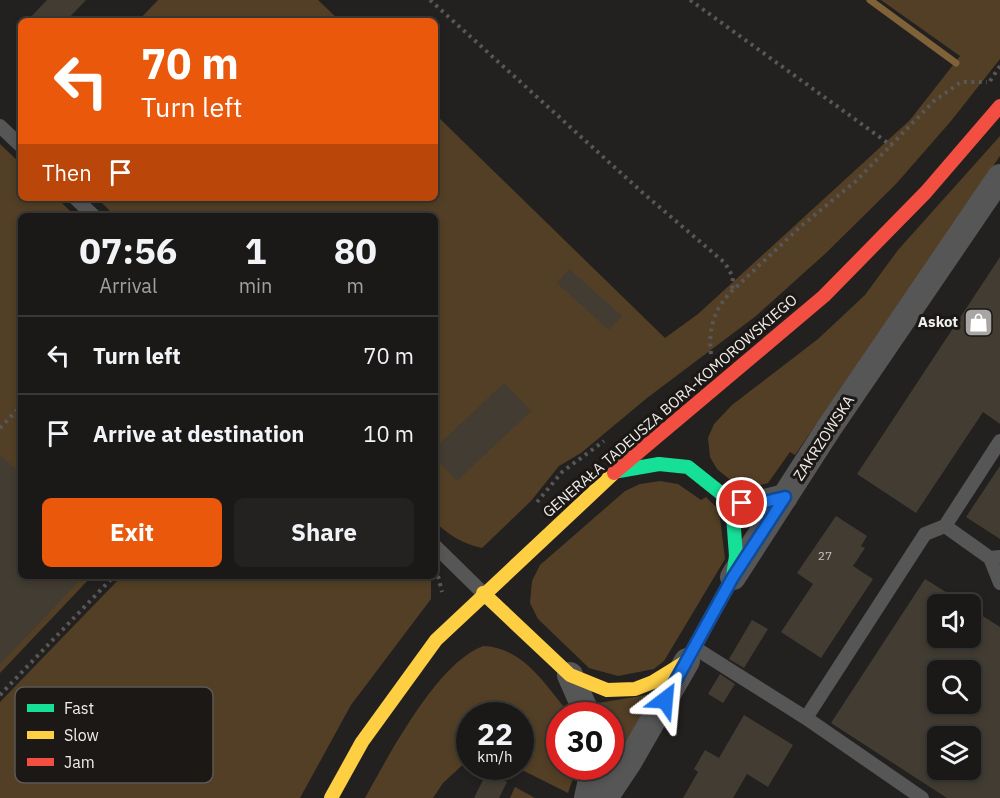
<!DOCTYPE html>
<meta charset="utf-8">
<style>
body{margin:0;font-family:"IBM Plex Sans",sans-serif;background:#232220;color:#f1f3f6;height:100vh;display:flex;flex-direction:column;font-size:22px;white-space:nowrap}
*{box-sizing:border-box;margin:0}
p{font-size:20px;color:#9fa0a1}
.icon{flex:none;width:33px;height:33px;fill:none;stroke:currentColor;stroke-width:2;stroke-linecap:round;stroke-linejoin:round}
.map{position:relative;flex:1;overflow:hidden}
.side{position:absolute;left:18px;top:213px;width:420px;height:366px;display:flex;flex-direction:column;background:#1a1917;border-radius:9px;box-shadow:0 3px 9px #0003,0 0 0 2px #383836}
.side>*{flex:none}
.guide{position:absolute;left:18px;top:18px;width:420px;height:183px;border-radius:9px;box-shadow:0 3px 9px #0003,0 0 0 2px #383836;background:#ea580c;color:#fff;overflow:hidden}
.tools{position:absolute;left:927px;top:594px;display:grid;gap:12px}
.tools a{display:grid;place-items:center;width:54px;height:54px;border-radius:9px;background:#1a1917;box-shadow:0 3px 9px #0003,0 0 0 2px #383836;font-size:30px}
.speed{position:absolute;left:456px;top:702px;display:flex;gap:12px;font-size:30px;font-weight:700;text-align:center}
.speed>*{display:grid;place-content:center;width:78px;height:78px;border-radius:50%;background:#1a1917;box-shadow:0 3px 9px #0003,0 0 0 2px #383836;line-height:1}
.speed small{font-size:15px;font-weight:400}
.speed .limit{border:9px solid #d22;background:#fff;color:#111}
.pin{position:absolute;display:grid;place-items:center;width:51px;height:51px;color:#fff;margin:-26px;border:3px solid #fff;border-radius:50%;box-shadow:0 2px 6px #0007}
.me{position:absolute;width:66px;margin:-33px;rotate:29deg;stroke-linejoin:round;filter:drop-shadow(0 0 4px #0008)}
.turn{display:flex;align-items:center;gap:21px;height:126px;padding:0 24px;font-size:27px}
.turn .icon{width:78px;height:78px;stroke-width:2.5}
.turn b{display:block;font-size:42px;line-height:51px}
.then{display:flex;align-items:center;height:57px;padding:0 24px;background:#0003;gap:12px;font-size:22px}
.eta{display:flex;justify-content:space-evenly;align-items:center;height:102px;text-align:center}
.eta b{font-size:36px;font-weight:800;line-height:42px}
.cta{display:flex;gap:12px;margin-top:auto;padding:12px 24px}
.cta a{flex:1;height:69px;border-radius:9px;background:#ea580c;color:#fff;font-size:24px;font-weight:800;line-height:69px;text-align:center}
.cta a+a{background:#232220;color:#f1f3f6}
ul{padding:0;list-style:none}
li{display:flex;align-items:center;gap:18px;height:78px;padding:0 24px;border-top:2px solid #383836}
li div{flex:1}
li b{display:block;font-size:22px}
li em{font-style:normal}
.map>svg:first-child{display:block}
.green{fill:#523f25}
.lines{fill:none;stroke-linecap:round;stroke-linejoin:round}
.stream{stroke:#806238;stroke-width:7}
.building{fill:#423c32;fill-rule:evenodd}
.path{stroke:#595756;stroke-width:4;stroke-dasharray:3 4.5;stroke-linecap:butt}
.lane{stroke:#575656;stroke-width:14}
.street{stroke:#575656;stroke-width:26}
.fast{stroke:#16e098;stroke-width:14}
.slow{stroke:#ffcf43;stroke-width:14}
.jam{stroke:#f24e42;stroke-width:14}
.route-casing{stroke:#114b97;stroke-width:15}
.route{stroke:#1a73e8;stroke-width:10}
.labels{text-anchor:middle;stroke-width:6;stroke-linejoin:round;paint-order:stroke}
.number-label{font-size:12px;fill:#c4c2be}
.poi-label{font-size:15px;font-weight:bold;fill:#f0eeec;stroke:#1b1815;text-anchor:end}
.street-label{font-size:15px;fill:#f0eeec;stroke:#1b1815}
.key{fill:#1b1815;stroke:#5b5856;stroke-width:1.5}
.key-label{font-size:16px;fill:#f0eeec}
</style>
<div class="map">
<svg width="1000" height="798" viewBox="0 0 1000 798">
<rect width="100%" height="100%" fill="#23211f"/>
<!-- green -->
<path class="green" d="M158 0H318L340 21H138Z
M881 0H1000V59L951 121 896 184 826 253 756 316 647 398 581 453 559 466 531 501 482 548C463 544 449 535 435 522V216H115L97 198H435V114L665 338 698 314 910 120 960 56Z
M1000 136V156L795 455 790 452 768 483 746 489 740 488 717 469 710 457 708 438 714 424 732 405 818 339 865 295 898 250Z
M0 144 21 164V198H57L75 216H21V576H92L0 673Z
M660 481 678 484 701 500 706 497 719 510 725 559 664 661 654 669 618 676 589 668 538 619 530 603 532 581 540 565 625 491 640 484Z
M122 576H431V599L351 705 300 798H0V702Z
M483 646C522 647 545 684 568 712L570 715 560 716V766L577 767 568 793 516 767 520 766V716H470L469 759 443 783 433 798H365C389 755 437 663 483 646Z
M653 694 607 785 601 767 610 766V716L596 715 592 704Z
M515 787 535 798H510Z"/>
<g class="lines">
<!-- stream -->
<path class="stream" d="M870 0 956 63"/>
</g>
<!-- building -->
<path class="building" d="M47 0H86L66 21H27Z
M1000 257V424L983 412 916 513 857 474Z
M569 269 622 316 609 330 557 283Z
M504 383 531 411 457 481 435 458V448Z
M0 455 21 474V576H84L0 664Z
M1000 466V539L966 517Z
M836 516 867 536 861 546 865 548 853 566 873 579 821 658 781 632 813 584 797 573Z
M925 579 965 604H938V638H970V608L1000 627V798H947L831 723ZM938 670H970V704H938ZM938 736H970V770H938Z
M752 620 768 629 744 668 729 659Z
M720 674 735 684 723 703 708 694Z
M744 715 793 745 768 787 747 774 733 798H683L698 772 694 769 705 750 719 758Z
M487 772 507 782 499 798H474Z"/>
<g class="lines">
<!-- path -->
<path class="path" d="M430 0 643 193 725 263 733 277 732 291
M690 0 892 146
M990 81 1000 66
M711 354C708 330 714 308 732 291L800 227 856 181 934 101 961 82H987
M0 428 21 406
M537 502 562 472 604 441
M438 576 442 592
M0 695 114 576"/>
<!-- lane -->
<path class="lane" d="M0 126 21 146
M75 198 94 216
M945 526 1000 441
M435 546 483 593
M990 558 1000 583
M695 648 806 718
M922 798 806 718 925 534 945 526 990 558 1000 557"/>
<!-- street -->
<path class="street" d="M732 502 760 503 785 497
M733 577 829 428 1000 177
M570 675 588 716
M587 798 594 766
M605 798 629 762 687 661"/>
<!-- fast -->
<path class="fast" d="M619 471 659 464 688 467 732 502 736 556 733 577 717 606"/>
<!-- slow -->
<path class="slow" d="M483 593 570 675 607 690 635 689 653 682 687 661 717 606
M331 798 362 742 436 640 614 473"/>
<!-- jam -->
<path class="jam" d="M614 473 824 296 926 192 1000 106"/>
</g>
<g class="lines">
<defs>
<path id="route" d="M665 700 733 577 785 497 760 503H742"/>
</defs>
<!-- route casing -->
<use href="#route" class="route-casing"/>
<!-- route -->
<use href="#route" class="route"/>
</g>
<!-- icons -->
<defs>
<symbol id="shop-square" viewBox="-11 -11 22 22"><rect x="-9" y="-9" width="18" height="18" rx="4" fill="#a8a6a4" stroke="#1b1815"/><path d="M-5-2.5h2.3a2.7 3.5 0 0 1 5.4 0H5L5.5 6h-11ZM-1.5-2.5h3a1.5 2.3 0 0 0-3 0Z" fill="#fff"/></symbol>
</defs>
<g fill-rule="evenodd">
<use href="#shop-square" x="962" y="306" width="33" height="33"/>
</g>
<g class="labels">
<!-- number labels -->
<g class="number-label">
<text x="825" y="560">27</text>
</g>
<!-- poi labels -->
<g class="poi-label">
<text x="958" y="327">Askot</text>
</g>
<!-- street labels -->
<g class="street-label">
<text transform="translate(670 406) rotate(-41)" y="5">GENERAŁA TADEUSZA BORA-KOMOROWSKIEGO</text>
<text transform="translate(824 438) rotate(-57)" y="5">ZAKRZOWSKA</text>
</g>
</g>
<!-- legend -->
<rect x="15" y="687" width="198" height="96" rx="9" class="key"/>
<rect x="27" y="704" width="27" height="8" fill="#16e098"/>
<rect x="27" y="731" width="27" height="8" fill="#ffcf43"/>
<rect x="27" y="758" width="27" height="8" fill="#f24e42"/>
<g class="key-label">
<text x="64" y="714">Fast</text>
<text x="64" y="741">Slow</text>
<text x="64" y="768">Jam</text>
</g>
</svg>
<div class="tools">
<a><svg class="icon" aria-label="sound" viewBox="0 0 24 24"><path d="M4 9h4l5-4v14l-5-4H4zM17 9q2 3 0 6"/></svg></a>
<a><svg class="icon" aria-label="search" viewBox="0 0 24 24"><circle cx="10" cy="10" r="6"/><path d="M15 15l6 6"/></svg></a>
<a><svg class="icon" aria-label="layers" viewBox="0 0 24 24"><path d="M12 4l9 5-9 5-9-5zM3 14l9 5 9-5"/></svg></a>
</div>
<div class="speed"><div>22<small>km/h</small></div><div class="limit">30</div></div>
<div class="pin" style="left:742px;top:503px;background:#d93025"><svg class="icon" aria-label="arrive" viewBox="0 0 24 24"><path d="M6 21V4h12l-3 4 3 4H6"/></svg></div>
<svg class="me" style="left:665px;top:700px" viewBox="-20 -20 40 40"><path d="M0-17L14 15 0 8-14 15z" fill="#1a73e8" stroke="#fff" stroke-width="4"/></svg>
<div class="guide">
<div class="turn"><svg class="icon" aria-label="left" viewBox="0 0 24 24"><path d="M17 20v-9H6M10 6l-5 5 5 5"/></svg><div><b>70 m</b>Turn left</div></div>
<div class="then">Then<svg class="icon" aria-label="arrive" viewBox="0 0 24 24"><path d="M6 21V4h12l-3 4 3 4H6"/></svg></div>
</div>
<section class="side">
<div class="eta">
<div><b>07:56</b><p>Arrival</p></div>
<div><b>1</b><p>min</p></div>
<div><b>80</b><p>m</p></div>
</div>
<ul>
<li><svg class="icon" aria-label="left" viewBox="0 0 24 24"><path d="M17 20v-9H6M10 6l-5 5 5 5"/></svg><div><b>Turn left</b></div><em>70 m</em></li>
<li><svg class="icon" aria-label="arrive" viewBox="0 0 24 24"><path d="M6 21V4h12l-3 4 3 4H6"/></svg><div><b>Arrive at destination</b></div><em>10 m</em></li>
</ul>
<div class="cta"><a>Exit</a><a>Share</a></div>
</section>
</div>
